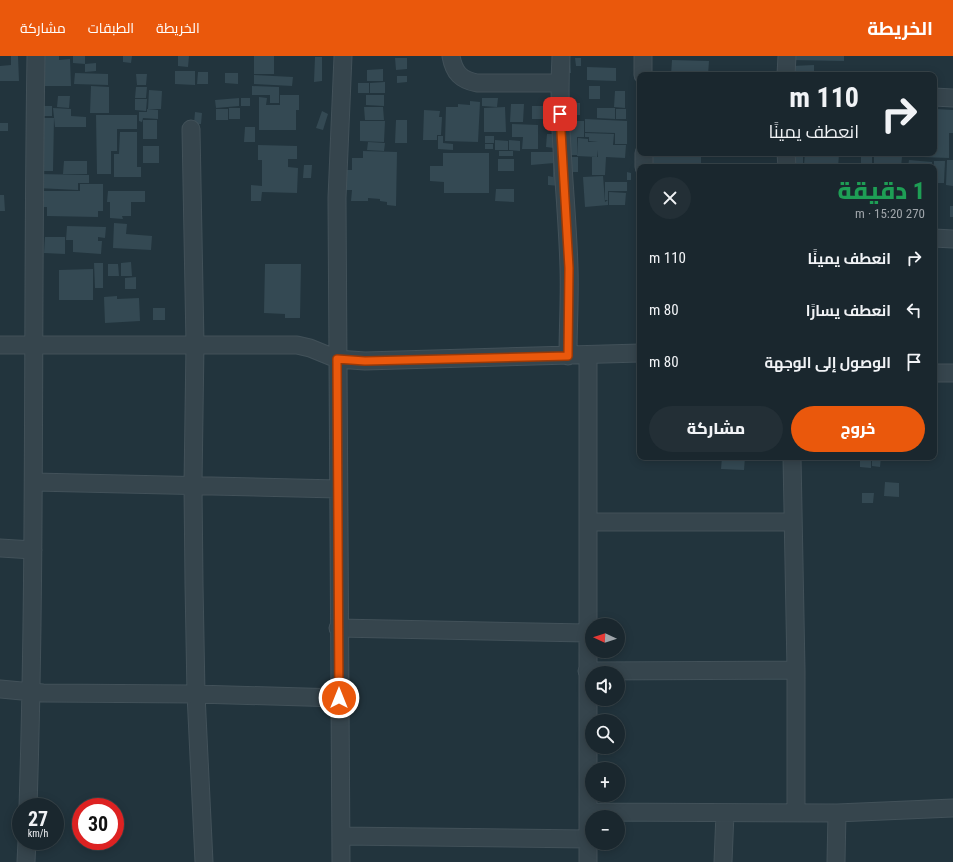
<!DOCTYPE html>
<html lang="ar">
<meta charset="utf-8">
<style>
body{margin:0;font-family:"Roboto Condensed",Cairo,sans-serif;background:#232f36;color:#f1f3f6;direction:rtl;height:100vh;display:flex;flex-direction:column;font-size:15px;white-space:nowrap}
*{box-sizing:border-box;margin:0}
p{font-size:13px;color:#9fa5aa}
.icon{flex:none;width:22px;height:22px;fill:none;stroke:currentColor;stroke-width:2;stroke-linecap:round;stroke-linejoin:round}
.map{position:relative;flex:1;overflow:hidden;direction:ltr}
.side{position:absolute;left:637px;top:108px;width:300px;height:296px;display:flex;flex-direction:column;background:#1a272e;border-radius:8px;box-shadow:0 2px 10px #0003,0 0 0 1px #38444a;direction:rtl}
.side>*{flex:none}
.top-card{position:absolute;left:637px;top:16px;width:300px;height:84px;border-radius:8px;box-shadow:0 2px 10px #0003,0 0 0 1px #38444a;direction:rtl;background:#1a272e;color:#f1f3f6;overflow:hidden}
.needle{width:26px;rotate:273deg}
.buttons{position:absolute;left:585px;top:562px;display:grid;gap:8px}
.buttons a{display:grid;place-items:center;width:40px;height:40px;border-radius:50%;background:#1a272e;box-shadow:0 2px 10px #0003,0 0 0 1px #38444a;font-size:20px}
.speed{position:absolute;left:12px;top:742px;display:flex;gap:8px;font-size:20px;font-weight:700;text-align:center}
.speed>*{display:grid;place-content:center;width:52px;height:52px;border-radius:50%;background:#1a272e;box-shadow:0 2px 10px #0003,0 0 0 1px #38444a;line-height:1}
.speed small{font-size:10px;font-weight:400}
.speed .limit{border:6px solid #d22;background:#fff;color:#111}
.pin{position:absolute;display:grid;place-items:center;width:34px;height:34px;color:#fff;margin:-17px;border-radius:8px;box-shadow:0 2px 6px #0006}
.me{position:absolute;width:44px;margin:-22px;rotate:0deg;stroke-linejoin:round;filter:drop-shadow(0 0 3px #0008)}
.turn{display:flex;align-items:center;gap:14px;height:84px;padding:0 12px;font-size:18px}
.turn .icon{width:52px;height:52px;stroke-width:2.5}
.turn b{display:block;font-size:28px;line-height:34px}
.round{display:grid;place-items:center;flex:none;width:42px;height:42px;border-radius:21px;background:#232f36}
.summary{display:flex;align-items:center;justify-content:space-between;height:68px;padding:0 12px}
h1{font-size:24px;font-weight:800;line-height:30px;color:#1e9e55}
.button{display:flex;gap:8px;margin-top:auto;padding:8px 12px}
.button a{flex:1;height:46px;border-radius:24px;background:#ea580c;color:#fff;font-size:16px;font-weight:800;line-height:46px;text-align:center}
.button a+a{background:#232f36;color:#f1f3f6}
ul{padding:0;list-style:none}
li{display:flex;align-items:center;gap:12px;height:52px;padding:0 12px}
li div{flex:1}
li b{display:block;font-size:15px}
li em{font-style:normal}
header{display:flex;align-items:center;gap:24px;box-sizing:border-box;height:56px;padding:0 20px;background:#ea580c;color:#fff}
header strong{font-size:19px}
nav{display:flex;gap:22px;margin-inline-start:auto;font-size:14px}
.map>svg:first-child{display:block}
.building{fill:#344953}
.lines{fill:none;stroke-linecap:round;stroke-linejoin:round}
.street-casing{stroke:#425159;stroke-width:19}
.street{stroke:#36454d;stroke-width:17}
.route-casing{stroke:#983908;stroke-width:10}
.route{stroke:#ea580c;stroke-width:7}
</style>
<header>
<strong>الخريطة</strong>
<nav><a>الخريطة</a><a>الطبقات</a><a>مشاركة</a></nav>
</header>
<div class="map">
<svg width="953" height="806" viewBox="0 0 953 806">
<rect width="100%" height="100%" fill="#22343d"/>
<!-- building -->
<path class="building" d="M11 0H18L19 25H0V10L11 9Z
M43 0H59V4L70 3 71 30H43Z
M73 0H85V8L73 7Z
M123 0H132L131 7 123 6Z
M178 0H189L188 11 178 10Z
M254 0H274V18H254Z
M563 0H570L571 17H563Z
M790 0H844V5L790 4Z
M315 1H322V25L314 26Z
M395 2H407V13L396 14Z
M575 2H581V10H576Z
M672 4 709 5 708 19H671Z
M96 7V15L85 16V8Z
M814 9V19H793L792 10Z
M587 11 616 12V25L587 24Z
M383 13V25H367V14Z
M175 15H195V29L175 28Z
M198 16H208V28H197Z
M75 17 108 18V29L74 28Z
M225 17H238V28L225 27Z
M136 18H147L146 29H137Z
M254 19 293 21 292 30 254 28Z
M397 20H407V26L397 27Z
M385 26V37H370V27Z
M358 27H369V37H358Z
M91 30 109 31V57H90Z
M252 30 279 31V47H270V39H252Z
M589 30H600V43H589Z
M136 31H147L146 42H135Z
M149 34 162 35 161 53H148Z
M615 35H625V52L614 51Z
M280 39H299V54H296V74H259V41L267 42 266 49H280Z
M366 39H384V50L366 49Z
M58 40H70L69 52 57 51Z
M239 42V50L216 52 215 44Z
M241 42H250V50H241Z
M482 42H498L497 51 482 50Z
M135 43H147L146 55 135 54Z
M470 45 480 46 478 86 445 85 446 51H458V48L470 49Z
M568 47H580V59H568Z
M511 48H524L523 66H510Z
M41 50H52V60H41Z
M532 50H546V63H532Z
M364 51H383L384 64H365Z
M505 51 506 76H484V52Z
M53 52 71 53V60L86 61V71H55Z
M229 52H240V63H229Z
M597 52H615V63L597 62Z
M147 53 158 54V63L143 62 142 66 139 65V56H147Z
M216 53H228V64H216Z
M616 53H626V63H616Z
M936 53 953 54V77H949V102L923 101 924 97H934Z
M424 54 440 55 439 61H442L441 79H437V84H423Z
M322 55 328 58 323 74 316 72Z
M195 56 202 57 201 68H194Z
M96 59H137V73H117V95H111V118H97Z
M38 62H54L53 115H38Z
M585 63 627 65V88H615V77L585 76Z
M143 64H157V83H143Z
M396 64H407V87H395Z
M360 65H385L384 86 360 85Z
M563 65H584V81H577V99H562Z
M0 67H8V75H0Z
M512 68 538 69V93H522L523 81H512Z
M245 71H255V86H244Z
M120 76H137V111H141V121H114V98H119Z
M585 77 614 78 613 89H626L625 102 606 101 605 119H592V101H598V94L597 101 577 100 578 82 588 83V86H598L589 85V81H585Z
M547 78H554V92L546 91Z
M438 80H443V87L453 88V94L438 93Z
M485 80H494V87H485Z
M495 84 508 85V94H495Z
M509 84 520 85V95L509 94Z
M368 86 385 87 384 95 367 94Z
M485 88H493V93H485Z
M258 89 297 90V103H288V111L298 112 297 137 262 136 261 145H251V129L262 130V104H258Z
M143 90H159V107H143Z
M363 95 397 96 396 150 387 149V146L380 145V143L368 142V145H351L352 134H338L342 114H352V102H363Z
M499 95H513V100H499Z
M531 96H554V107L531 109Z
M443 97H489V137H444V126L430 125V110H443Z
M649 97H701V111H662V109H655V111H649Z
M703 97H711V100H703Z
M792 97H803V108L792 107Z
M805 97 839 99 838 111 804 109Z
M861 99H872V110H861Z
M874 100 902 101 901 111H874Z
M568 101H578V116H565Z
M498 103H514V115H498Z
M909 104 932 106V111H908Z
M947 104H953V130L946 129Z
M64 105H87V118H63Z
M934 105H945L944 127H934Z
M553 107H561L560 130 548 129V120L553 121Z
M304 109H312L311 122H303Z
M627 116 631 117V124H627Z
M38 118 89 119V127H78V134L37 132Z
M603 120 605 146 608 144V149L585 151 583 121Z
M605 126H627V135H608V144H605Z
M80 128H103V155H98V161L47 160V151H38V135H80Z
M496 133H514V146L495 145Z
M108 135H145V146H131V160H122L123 163 110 162V146H107Z
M609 136 626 137 625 149H609Z
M0 139H4L5 155H0Z
M950 150H953V161H950Z
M114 167 127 168 126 178 152 180 151 194 113 192Z
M67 170 106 171 105 182 98 181V185H102L101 198 73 196V184H66Z
M45 181H65V198L44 197Z
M131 206 132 220H121V207Z
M94 207H103V232H95Z
M108 208H118L119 220H108Z
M265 208H301L300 262H285V258L264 257Z
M93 213V244H59V214Z
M136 221V233H125V222Z
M117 240V243L139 242 140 265 105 267 104 241Z
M153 252H165V264H153Z
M722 401H745L744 414 721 413Z
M860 401H871V412L860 411Z
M872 401H881L880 411 872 410Z
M885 426 899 427V441L884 440Z
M862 437H874L873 447H862Z"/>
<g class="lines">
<defs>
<path id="street" d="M451 0C454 17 461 24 477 27H560
M561 0C557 71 567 141 569 212 570 241 568 270 568 300
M643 0V19
M786 19 787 0
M934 41 953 42
M191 73 195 288 193 429 194 528 196 638 204 806
M644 97V111
M786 97 787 111
M934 182 953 183
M0 289H297L310 292 337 303 365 305 640 297
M934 317H953
M792 401 796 614V757
M34 426 338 433
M588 466H793
M0 492 33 494
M338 572 587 577
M587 615 796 614
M0 633 43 637 196 638 339 642
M28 751C36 501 32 250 36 0
M588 756 837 757 953 752
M341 780 588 783
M26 806 27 785
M341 806 337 142 343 0
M588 806V299
M723 806 725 757
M836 806 837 757"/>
</defs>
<!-- street casing -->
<use href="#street" class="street-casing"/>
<!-- street -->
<use href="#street" class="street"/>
</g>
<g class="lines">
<defs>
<path id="route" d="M339 642 337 303 365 305 568 300 569 212 560 58"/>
</defs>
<!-- route casing -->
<use href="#route" class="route-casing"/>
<!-- route -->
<use href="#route" class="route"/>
</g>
</svg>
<div class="buttons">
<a><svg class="needle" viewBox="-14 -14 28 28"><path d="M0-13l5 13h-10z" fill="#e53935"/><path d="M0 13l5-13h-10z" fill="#9fa5aa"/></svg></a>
<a><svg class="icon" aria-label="sound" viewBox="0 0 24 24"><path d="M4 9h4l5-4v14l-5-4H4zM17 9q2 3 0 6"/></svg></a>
<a><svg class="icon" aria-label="search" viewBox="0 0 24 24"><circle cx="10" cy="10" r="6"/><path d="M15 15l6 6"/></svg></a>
<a>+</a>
<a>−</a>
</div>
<div class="speed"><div>27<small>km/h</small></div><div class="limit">30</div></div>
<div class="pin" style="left:560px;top:58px;background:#d93025"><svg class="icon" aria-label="arrive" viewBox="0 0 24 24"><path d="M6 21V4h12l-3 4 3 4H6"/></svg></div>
<svg class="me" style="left:339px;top:642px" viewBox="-20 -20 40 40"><circle r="17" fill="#ea580c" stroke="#fff" stroke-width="3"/><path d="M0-11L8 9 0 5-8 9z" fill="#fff"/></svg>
<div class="top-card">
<div class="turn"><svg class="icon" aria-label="right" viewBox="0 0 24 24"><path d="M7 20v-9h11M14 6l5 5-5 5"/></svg><div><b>110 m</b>انعطف يمينًا</div></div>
</div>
<section class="side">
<div class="summary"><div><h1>1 دقيقة</h1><p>270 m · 15:20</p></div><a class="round"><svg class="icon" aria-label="close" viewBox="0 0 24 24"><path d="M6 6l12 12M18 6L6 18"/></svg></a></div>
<ul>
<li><svg class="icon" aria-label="right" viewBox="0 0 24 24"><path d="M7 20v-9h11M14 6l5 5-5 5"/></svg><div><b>انعطف يمينًا</b></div><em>110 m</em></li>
<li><svg class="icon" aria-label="left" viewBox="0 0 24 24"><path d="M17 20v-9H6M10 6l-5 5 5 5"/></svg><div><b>انعطف يسارًا</b></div><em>80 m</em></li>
<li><svg class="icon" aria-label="arrive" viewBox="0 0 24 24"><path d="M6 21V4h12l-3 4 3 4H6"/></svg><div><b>الوصول إلى الوجهة</b></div><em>80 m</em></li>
</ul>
<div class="button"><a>خروج</a><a>مشاركة</a></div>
</section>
</div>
